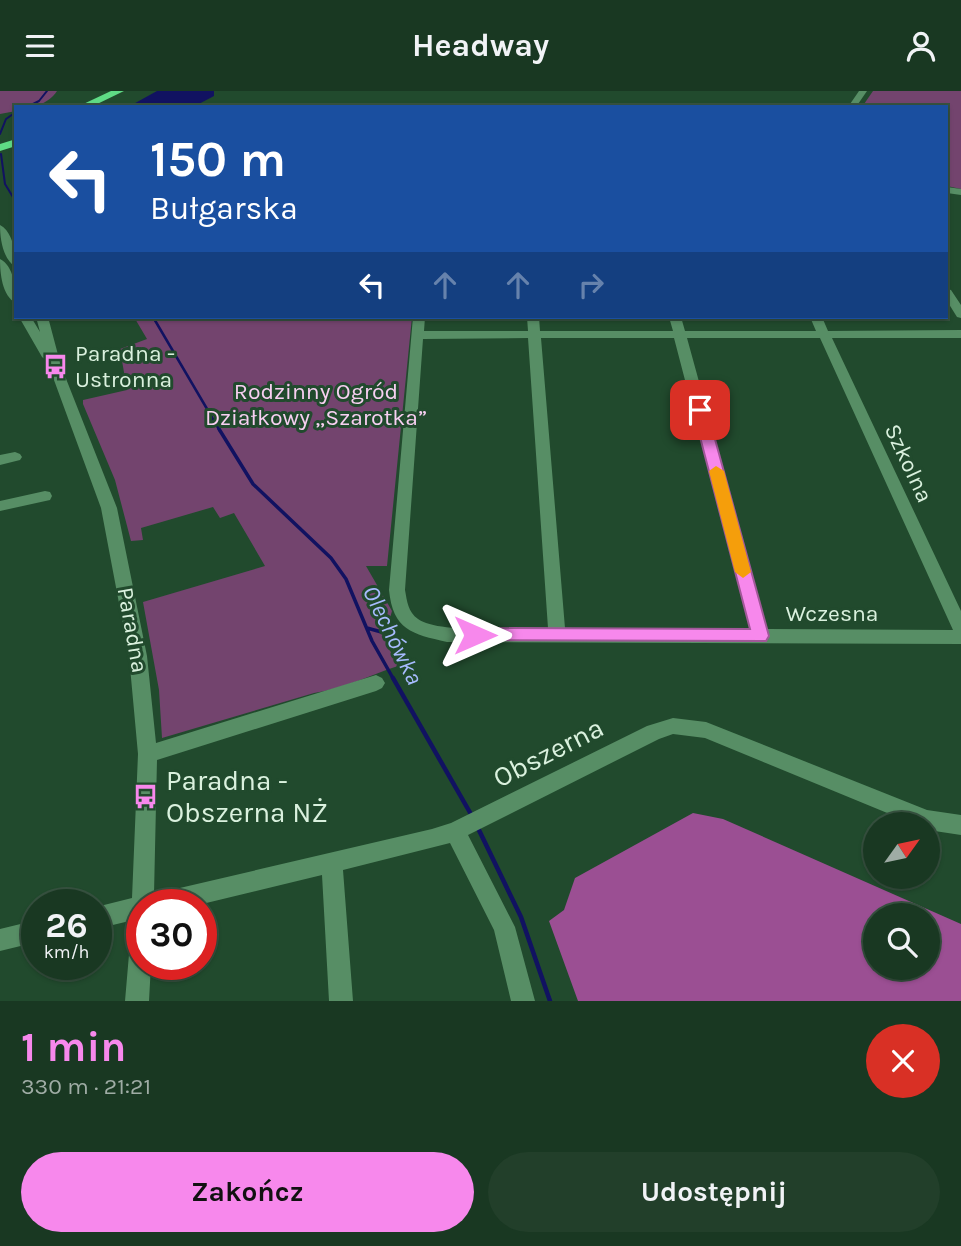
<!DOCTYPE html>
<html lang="pl">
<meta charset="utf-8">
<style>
body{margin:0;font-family:Karla,sans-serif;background:#223f2a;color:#f1f3f6;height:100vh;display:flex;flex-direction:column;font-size:26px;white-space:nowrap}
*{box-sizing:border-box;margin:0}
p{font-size:23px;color:#9faca5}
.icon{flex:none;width:38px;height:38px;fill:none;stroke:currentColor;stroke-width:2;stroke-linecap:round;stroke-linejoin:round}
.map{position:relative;height:910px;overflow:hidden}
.side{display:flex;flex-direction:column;background:#193822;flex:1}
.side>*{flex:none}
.top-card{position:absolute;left:14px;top:14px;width:934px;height:214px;border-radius:0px;box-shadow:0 2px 5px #0004,0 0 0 2px #375240;background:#1a4fa0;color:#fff;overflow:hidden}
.needle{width:46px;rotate:57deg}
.tools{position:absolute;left:863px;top:721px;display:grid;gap:14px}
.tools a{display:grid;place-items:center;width:77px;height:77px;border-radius:50%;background:#193822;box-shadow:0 2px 5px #0004,0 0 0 2px #375240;font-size:35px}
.speed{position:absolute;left:21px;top:798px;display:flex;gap:14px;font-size:35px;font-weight:700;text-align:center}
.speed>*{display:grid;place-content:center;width:91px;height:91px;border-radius:50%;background:#193822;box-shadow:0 2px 5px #0004,0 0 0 2px #375240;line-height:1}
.speed small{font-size:18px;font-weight:400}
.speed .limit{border:10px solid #d22;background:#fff;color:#111}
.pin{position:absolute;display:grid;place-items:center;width:60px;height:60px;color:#fff;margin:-30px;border-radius:14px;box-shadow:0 4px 10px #0006}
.me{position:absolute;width:77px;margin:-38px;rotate:90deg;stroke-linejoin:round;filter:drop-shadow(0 0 5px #0008)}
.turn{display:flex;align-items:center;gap:24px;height:147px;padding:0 21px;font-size:32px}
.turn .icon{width:91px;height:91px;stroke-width:2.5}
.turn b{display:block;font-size:49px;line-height:60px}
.lanes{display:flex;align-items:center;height:66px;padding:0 21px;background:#0003;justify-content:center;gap:35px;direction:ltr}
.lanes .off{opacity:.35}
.round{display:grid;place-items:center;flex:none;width:74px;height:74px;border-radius:37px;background:#223f2a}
.overview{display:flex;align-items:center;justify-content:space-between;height:119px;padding:0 21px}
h1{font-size:42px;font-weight:700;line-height:52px;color:#f788ec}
.action{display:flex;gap:14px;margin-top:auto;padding:14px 21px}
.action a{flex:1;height:80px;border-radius:42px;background:#f788ec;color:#111;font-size:28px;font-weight:700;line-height:80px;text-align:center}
.action a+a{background:#223f2a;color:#f1f3f6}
header{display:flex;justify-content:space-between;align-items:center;height:91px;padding:0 21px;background:#193822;font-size:32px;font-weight:700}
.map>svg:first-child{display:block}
.green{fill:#73446e}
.forest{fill:#9b4f93;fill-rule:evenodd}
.water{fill:#111261}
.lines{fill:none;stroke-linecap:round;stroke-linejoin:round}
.stream-far3{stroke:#111261;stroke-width:2}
.stream-far2{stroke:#111261;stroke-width:2.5}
.stream-far1{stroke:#111261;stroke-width:3.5}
.stream{stroke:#111261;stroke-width:4.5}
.minor{fill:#578e65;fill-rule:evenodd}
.major{fill:#5fdb85;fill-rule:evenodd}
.route{fill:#f788ec;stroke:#a15899;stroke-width:2}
.slow{fill:#f59e0b}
.labels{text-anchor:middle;stroke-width:6;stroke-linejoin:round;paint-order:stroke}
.poi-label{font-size:23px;fill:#daf1de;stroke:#214a2d;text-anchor:start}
.park-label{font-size:23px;fill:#f8cff2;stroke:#214a2d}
.street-label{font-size:23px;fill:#daf1de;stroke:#214a2d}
.water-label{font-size:24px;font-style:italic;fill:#a7bbfe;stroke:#214a2d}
.near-street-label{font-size:28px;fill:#daf1de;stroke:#214a2d}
.near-poi-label{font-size:28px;fill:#daf1de;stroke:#214a2d;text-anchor:start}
</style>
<header><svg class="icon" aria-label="menu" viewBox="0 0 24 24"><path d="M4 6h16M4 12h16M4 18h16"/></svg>Headway<svg class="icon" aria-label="person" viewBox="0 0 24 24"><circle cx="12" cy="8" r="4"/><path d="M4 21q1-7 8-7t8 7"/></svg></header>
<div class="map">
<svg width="961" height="910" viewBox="0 0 961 910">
<rect width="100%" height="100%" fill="#214a2d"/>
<!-- green -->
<path class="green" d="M0 0H57C47 15 32 16 16 16V20L0 23Z
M873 0H961V98L947 95V16H862Z
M134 226H412L387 475H366L392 520C385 545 385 553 398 575 370 584 343 598 314 602L162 647 159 599 143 511 265 475 234 422 220 427 213 416 141 437 143 449 131 450 115 389 83 313V309L127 299 120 258 147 248Z"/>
<!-- forest -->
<path class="forest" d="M693 722 723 728 961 833V910H578L549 830 564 819 575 787ZM875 824H928V877H875Z"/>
<!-- water -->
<path class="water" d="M157 0H214V5L193 16H166L151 12 128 16Z"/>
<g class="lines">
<!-- stream-far3 -->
<path class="stream-far3" d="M27 16 39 10 47 0
M0 43 6 28 16 21
M1 63 5 93 16 111"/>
<!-- stream-far2 -->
<path class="stream-far2" d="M153 226 220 340"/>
<!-- stream-far1 -->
<path class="stream-far1" d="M219 338 253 393 331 467 346 488 372 550 394 589
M367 537 385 542"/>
<!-- stream -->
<path class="stream" d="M393 587 472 725
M477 735 521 826 550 910"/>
<!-- minor -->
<path class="minor" d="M859 0H867L856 16H848Z
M947 96 961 98V104L947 102Z
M0 134C13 141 16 162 16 176 3 169 0 148 0 134Z
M0 168C14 175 16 198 16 212 2 205 0 182 0 168Z
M947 198 951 199 961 214V227L957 226 947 210Z
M19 226H31L40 241 36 226H48L61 275 117 417 147 565 156 652 376 584 382 587 385 592 382 597 376 600 157 669 154 803 432 738 451 732 647 635 673 627 706 631 927 719 961 724V744L928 739V733H914L705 647 673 643 659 648 468 744 515 836 535 910H511L494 839 450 752 343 779 353 910H329L322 784 198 814H142V827L96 838V816L132 807 138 663 129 565 101 417 47 270 42 266Z
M413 226H425L424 240H528L527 226H539L540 240H673L669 226H681L685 240H816L810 226H822L828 240 961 239V247H832L961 520V553L447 551C412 543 393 539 389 499ZM528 247 548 537C520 537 438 543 418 528 408 521 407 510 405 499L423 248ZM541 247H674L750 538 565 537ZM687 247H820L953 539 767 538Z
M15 361 20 363 22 366 20 369 0 374V364Z
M45 400 50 401 52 405 50 409 0 420V410Z
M37 829V851L0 860V838Z
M142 829V873H151L149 910H125L131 840 134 832Z"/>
<!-- major -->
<path class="major" d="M111 0H124L91 16H77Z
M16 48V55L0 60V53Z"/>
</g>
<!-- route -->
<path class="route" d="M700 315 707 319 769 545 766 550 469 549 466 544 469 539 475 537 750 538 693 319Z"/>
<!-- slow -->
<path class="slow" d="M716 375 724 380 751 481 743 487 735 481 709 380Z"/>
<!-- icons -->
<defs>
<symbol id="bus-bare" viewBox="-9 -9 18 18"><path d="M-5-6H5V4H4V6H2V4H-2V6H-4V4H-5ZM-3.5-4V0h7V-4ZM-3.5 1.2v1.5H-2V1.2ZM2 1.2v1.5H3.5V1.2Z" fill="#f788ec" stroke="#214a2d" stroke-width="2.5" paint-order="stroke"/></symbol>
</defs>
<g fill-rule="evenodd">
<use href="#bus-bare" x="38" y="258" width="35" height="35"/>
<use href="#bus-bare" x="128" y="688" width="35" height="35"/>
</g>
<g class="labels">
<!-- poi labels -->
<g class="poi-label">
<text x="75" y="270">Paradna -<tspan x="75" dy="26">Ustronna</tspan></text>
</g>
<!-- park labels -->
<g class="park-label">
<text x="316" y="308">Rodzinny Ogród<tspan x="316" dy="26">Działkowy „Szarotka”</tspan></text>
</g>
<!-- street labels -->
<g class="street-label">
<text transform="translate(909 372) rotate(65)" y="8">Szkolna</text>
<text x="832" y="530">Wczesna</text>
<text transform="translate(133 539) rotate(80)" y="8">Paradna</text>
</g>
<!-- water labels -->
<g class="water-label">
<text transform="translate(393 544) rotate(64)" y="8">Olechówka</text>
</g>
<!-- near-street labels -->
<g class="near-street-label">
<text transform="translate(548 661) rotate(-27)" y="10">Obszerna</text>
</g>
<!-- near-poi labels -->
<g class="near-poi-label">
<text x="166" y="699">Paradna -<tspan x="166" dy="32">Obszerna NŻ</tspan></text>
</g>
</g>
</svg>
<div class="tools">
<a><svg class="needle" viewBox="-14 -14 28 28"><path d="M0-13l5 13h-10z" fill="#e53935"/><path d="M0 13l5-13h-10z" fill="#9faca5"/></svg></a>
<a><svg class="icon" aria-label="search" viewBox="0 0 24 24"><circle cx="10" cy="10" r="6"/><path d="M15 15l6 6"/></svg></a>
</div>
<div class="speed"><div>26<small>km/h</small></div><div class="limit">30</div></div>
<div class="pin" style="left:700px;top:319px;background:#d93025"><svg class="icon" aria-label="arrive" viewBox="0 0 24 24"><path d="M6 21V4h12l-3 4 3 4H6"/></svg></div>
<svg class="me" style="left:475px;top:544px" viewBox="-20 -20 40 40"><path d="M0-17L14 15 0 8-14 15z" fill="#f788ec" stroke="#fff" stroke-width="4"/></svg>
<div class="top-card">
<div class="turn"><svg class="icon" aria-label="left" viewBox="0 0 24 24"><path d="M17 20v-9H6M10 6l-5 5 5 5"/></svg><div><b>150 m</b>Bułgarska</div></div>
<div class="lanes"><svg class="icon" aria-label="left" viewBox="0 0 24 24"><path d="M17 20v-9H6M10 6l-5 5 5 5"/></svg><svg class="icon off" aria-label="ahead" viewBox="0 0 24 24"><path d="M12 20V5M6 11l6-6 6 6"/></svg><svg class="icon off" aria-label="ahead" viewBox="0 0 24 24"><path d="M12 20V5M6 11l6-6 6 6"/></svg><svg class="icon off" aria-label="right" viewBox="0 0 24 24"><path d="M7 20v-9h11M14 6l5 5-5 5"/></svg></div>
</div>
</div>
<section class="side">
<div class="overview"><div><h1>1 min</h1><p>330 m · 21:21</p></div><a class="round" style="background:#d93025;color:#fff"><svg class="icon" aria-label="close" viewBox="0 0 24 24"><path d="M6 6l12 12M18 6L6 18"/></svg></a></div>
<div class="action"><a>Zakończ</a><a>Udostępnij</a></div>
</section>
